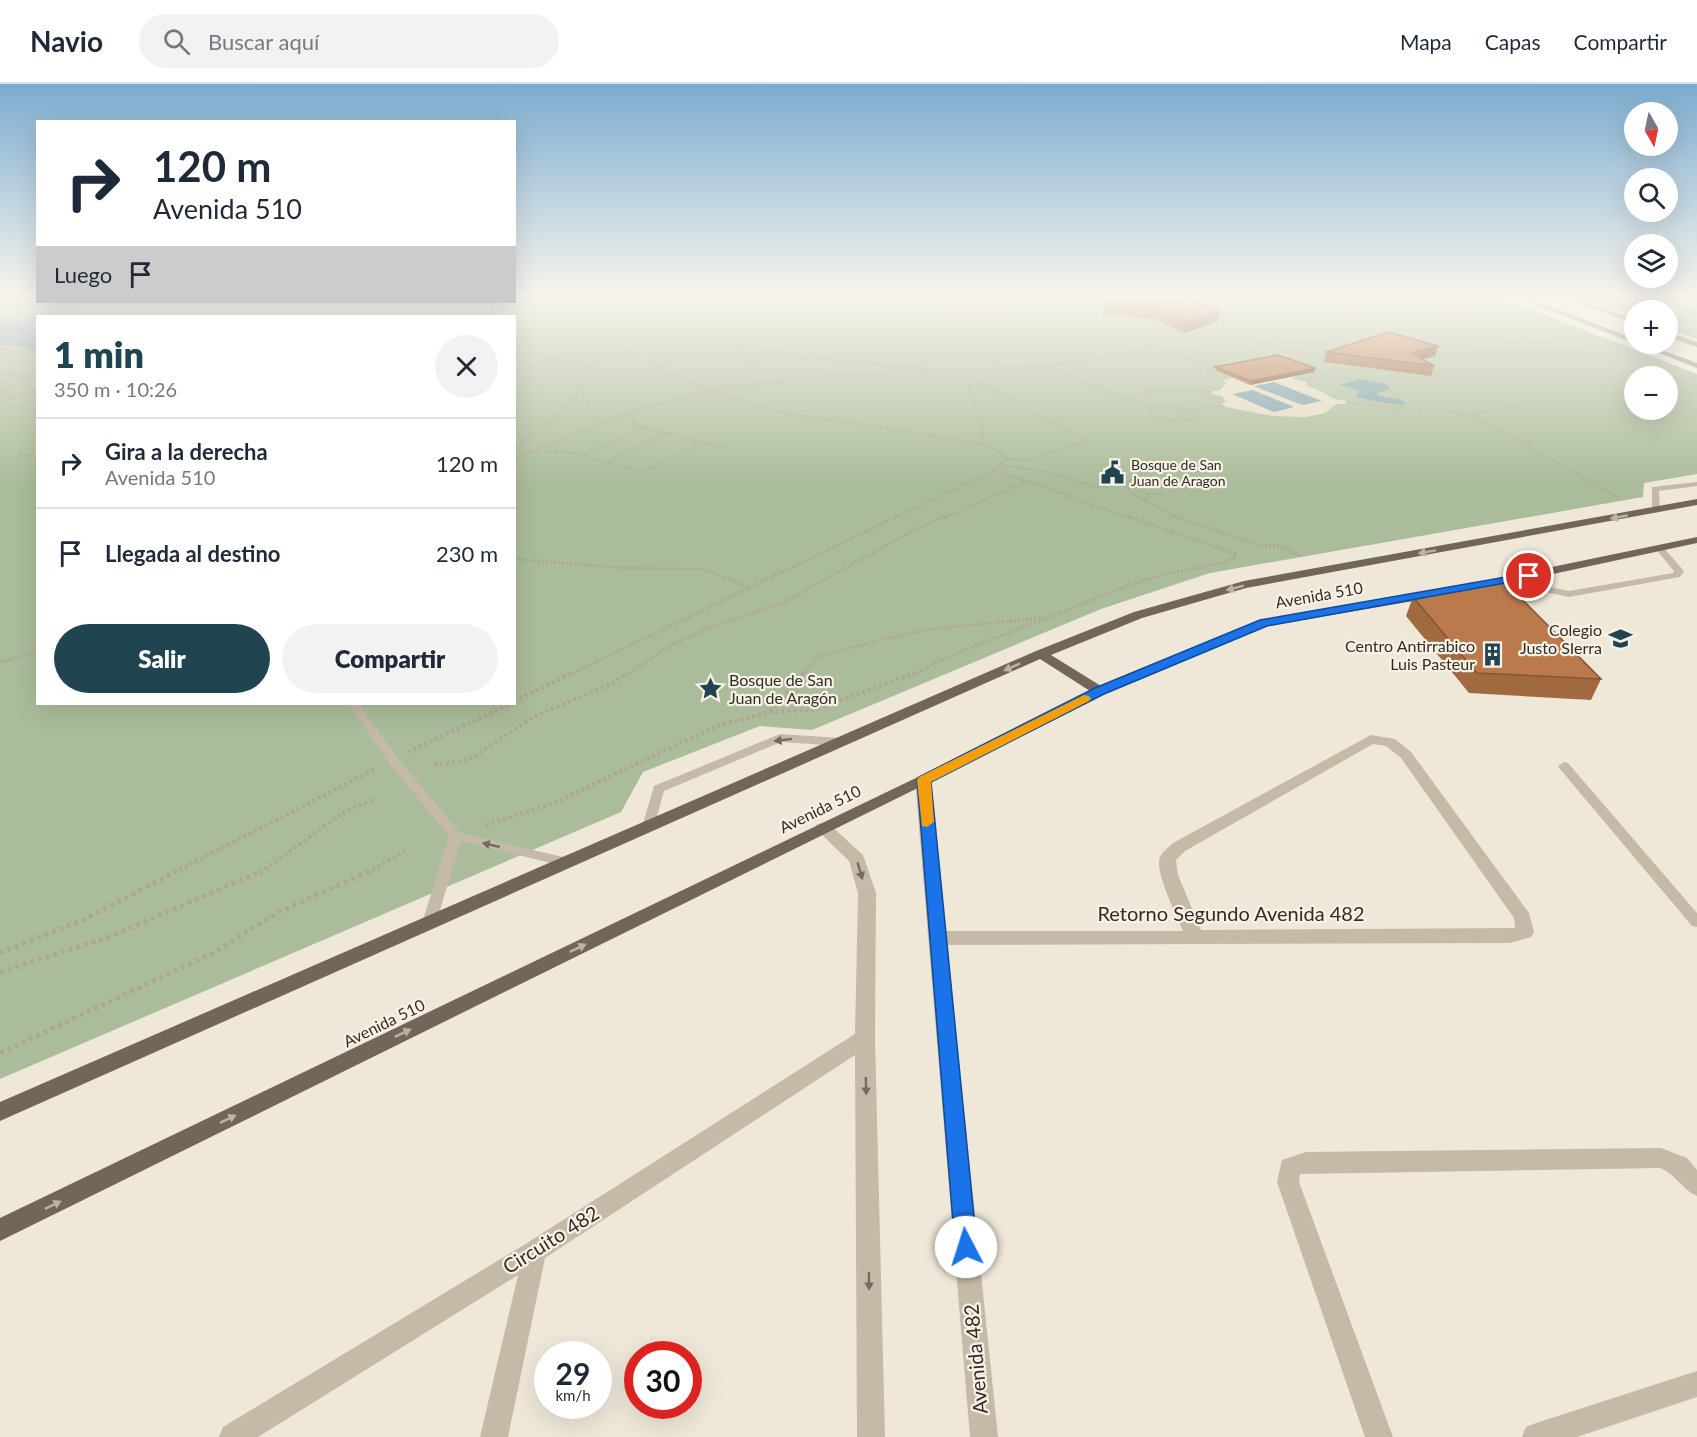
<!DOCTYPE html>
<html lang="es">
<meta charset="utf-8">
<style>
body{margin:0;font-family:Lato,sans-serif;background:#f2f2f3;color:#1f2937;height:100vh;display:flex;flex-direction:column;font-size:22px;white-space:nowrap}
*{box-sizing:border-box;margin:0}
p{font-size:20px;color:#747a83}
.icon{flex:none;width:33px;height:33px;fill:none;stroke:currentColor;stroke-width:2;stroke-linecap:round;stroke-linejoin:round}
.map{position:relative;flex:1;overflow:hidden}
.side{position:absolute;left:36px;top:231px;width:480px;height:390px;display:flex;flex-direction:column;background:#fff;border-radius:0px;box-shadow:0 6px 24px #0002}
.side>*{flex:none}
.guide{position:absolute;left:36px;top:36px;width:480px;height:183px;border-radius:0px;box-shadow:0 6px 24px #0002;background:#fff;color:#1f2937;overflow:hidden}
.needle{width:39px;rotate:171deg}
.controls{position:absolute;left:1624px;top:18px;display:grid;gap:12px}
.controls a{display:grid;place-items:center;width:54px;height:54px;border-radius:50%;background:#fff;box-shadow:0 6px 24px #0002;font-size:30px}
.speed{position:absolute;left:534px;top:1257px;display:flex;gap:12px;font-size:30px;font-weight:700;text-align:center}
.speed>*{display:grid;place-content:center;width:78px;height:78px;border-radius:50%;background:#fff;box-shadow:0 6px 24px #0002;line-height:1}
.speed small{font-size:15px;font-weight:400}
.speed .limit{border:9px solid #d22;background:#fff;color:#111}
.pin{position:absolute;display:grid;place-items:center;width:51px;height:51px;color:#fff;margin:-26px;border:3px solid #fff;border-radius:50%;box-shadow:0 2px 6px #0007}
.me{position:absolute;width:66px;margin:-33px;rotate:355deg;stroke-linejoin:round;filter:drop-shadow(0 0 4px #0008)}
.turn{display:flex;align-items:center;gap:21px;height:126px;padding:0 18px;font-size:27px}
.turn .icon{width:78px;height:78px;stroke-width:2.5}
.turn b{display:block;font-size:42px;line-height:51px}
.then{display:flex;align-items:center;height:57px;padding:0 18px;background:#0003;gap:12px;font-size:22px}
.round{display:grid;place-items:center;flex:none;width:63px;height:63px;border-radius:32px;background:#f2f2f3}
.head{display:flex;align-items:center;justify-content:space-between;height:102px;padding:0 18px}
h1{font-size:36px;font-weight:800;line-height:45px;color:#204550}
.button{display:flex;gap:12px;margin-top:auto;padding:12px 18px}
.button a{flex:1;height:69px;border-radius:36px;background:#204550;color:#fff;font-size:24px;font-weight:800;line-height:69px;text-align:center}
.button a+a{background:#f2f2f3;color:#1f2937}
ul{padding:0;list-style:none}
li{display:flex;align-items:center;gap:18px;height:90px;padding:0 18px;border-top:2px solid #e0e1e3}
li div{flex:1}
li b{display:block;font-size:22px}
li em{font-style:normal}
header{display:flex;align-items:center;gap:36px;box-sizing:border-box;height:84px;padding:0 30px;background:#fff;border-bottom:2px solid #e0e1e3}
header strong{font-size:28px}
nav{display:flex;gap:33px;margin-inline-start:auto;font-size:21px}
.search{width:420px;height:54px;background:#f2f2f3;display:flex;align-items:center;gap:15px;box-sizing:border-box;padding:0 21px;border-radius:33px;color:#747a83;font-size:22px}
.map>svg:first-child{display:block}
.green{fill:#abbc9b;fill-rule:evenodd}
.plaza{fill:#e6dcc1}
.water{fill:#7b9fa9}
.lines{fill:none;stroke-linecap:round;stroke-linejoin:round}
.path-far3{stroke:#b1a491;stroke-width:2;stroke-dasharray:1.5 1.5;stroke-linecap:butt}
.path-far2{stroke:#b1a491;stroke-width:3;stroke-dasharray:2 2;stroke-linecap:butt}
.path-far1{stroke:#b1a491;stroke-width:4;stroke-dasharray:3 3;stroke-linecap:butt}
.path{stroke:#b1a491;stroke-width:4.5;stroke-dasharray:4 4;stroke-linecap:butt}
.lane{fill:#c5baa7;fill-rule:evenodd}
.street{fill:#c5baa7;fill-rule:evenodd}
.secondary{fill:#998a78;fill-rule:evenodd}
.primary{fill:#736659;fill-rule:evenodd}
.wall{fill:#a16940}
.shaded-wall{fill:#835534}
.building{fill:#bb7a4b;stroke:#835534;stroke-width:1.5}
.oneway{fill:#bcb3a6}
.oneway2{fill:#746c61}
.route{fill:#1a73e8;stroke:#114b97;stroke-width:1.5}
.slow{fill:#f59e0b}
.labels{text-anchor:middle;stroke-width:4.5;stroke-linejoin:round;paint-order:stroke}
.far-poi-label{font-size:14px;fill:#322c27;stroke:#f7f2e5;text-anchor:start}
.street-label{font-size:16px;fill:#322c27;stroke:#f7f2e5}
.poi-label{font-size:16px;fill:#322c27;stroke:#f7f2e5;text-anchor:end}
.near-street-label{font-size:20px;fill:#322c27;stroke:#f7f2e5}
</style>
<header>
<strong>Navio</strong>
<div class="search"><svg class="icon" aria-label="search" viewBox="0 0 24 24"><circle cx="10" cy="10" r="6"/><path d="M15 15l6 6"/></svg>Buscar aquí</div>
<nav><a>Mapa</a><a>Capas</a><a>Compartir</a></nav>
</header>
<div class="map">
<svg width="1697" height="1353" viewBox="0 0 1697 1353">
<rect width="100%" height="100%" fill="#efe8d9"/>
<!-- green -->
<path class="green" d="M0 210H37L38 218H514L515 210H1492L1697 290V390L1644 399 1643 413 1210 489 1101 525 812 646 760 642 643 688 621 728 0 995ZM38 232H514V620H38ZM1635 292H1668V326H1635Z
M1571 210H1697V255L1668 245V226H1635V233Z"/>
<!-- plaza -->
<path class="plaza" d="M1272 287 1295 292 1293 295 1308 298 1306 299 1307 302 1323 308 1334 315 1346 317 1347 320H1336L1325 329 1306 333 1272 332 1226 323 1221 320 1226 318 1222 312 1212 310V307H1219L1227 299 1222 296Z"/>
<!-- water -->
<path class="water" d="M64 218H92L59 232H38L37 268 18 262 0 261V238L20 237Z
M1360 295 1386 300 1390 305 1377 309 1378 312 1401 316 1406 320C1399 322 1364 316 1356 312L1359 306 1339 301Z
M1274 298 1322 317 1302 321 1254 302Z
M1253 306 1294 323 1274 328 1232 310Z"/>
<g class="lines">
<!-- path-far3 -->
<path class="path-far3" d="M713 210 984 227 1046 221H1106
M1176 210C1227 220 1277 222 1328 210
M694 213 697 210
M0 217H38
M1625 217 1697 215
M1643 217 1665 226
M60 218 127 219 183 225 321 222 357 224 391 230 418 225 415 218
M417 219 429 218
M1412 220 1490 236 1491 240 1478 246C1506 252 1532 258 1560 249L1556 244
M987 226 1007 217 1006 210
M414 227 424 232
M608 227H616
M1122 231 1186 252
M0 232 38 233
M506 232 579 210
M1490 236 1544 240
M667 240H705
M605 251 643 274 711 307 774 327 977 359 997 366 1007 375 994 386 895 434
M1278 259 1355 261
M742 261 816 274 925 285
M1260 261 1329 273
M1435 263 1622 270
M0 264 38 270
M1169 266 1201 280 1208 286
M1140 267 1253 262 1371 220
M514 269 596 282
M1047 284 1151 324 1168 321 1192 326 1224 321
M1220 284 1208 286 1229 295
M0 289 38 292
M514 291 551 275
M1303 296 1357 282
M0 298 13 301 8 307 0 310
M725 303 838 291 1045 283 1133 267 1201 248 1279 221 1349 220 1449 212 1497 211
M571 317H597
M0 318 38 306
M1346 319 1471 330 1621 415
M1155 322 1144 308 1145 305 1212 308
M1151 324 1148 328C1162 338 1177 338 1193 335L1197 331 1192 326
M0 326 38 318
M629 328 635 341 726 364
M1472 330 1527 319
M1521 358 1532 357
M977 359 984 351 969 306 968 292 1087 357 1029 376 1007 375
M514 365C550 338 588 310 602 265 607 248 608 228 610 210
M533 367 575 369 643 389 705 358
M583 371 644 343
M0 374 38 371
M514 375 629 328 725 303 753 278 740 262 709 248 699 227 705 210
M607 378 668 349
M1001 381 1044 387 1098 403 1125 399
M994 386 1131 434
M1136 395 1125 399 1131 409 1177 434
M1145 416 1148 410H1161
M943 434 1024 399 1021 395"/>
<!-- path-far2 -->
<path class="path-far2" d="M1174 432 1261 462H1280L1301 472
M514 475 626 484 704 485 751 504
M0 578 38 568
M569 591 898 432
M626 591 675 559 704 546 784 518 914 446 946 432
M802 591 818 573 879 556 933 545 1043 534
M913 591C955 567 1002 552 1047 534 1082 521 1114 505 1149 495 1177 486 1206 484 1234 475L1236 470 1127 432"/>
<!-- path-far1 -->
<path class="path-far1" d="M514 617 572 589
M770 627 804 589
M408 668 510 620
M434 681 468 676 535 632 611 600 628 589
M486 741 554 719 717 642 769 628 814 626 915 589
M174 789 377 684
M260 789 344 728 376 714
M367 789 405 767"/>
<!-- path -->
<path class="path" d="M0 869 85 835 177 787
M0 888 109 853 262 787
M0 969 213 869 279 828 370 787"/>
<!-- lane -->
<path class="lane" d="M1697 398V402L1659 407 1660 426 1656 429 1652 426V403Z
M1659 461 1662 462 1684 487 1680 493 1569 513 1508 500 1503 497 1508 494 1569 507 1673 489 1674 487 1655 464Z
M349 620H359L397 673 460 749 572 775 574 778 572 781 567 783 461 757 436 839 434 843 429 844 424 843 422 839 449 752 389 679Z
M780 650 841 654 847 658 841 662 781 658 664 707 654 743 648 747 643 746 642 743 654 702Z
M1564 678 1568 679 1697 829V843L1692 842 1560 685 1558 682Z"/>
<!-- street -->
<path class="street" d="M1371 651 1395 655 1411 668 1529 829 1534 848 1531 853 1510 859 947 861 998 1353H970L915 696 923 691 931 696 946 847H1183C1177 832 1154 787 1160 773 1162 768 1169 763 1173 759ZM1373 660 1386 662 1401 674 1514 834 1515 844 1201 846 1178 791 1176 776 1185 767Z
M823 739 829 740 863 771 876 809 875 954 885 1353H857L855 971 545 1174 508 1353H480L518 1191 258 1353H219L223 1343 527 1159 855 950 858 809 849 777 815 744 817 740Z
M1661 1064 1687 1074 1697 1086V1112C1682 1106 1676 1090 1660 1084L1300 1090 1299 1098 1393 1353H1365L1277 1098 1282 1076 1306 1068Z
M1697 1287V1313L1577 1353H1522L1526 1343 1536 1339Z"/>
<!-- secondary -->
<path class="secondary" d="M1509 210H1517L1635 255V260H1646L1697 279V284Z
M1556 210H1564L1635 236V240Z
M1668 248 1697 258V263L1668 253Z"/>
<!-- primary -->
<path class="primary" d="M1697 415V421L1246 504 1142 534 1051 571 1101 602 1260 536 1431 506 1437 510 1431 514 1267 542 1105 610 928 699 0 1157V1134L918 693 1090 607 1040 575 0 1037V1018L1036 567 1134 528 1244 497Z
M1697 453V459L1484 505 1478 501 1484 497Z"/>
</g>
<!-- wall -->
<path class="wall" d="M1104 211 1218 237 1184 249 1154 235 1103 230Z
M1326 268 1435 272 1422 275 1434 282 1431 292 1324 278Z
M1215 283 1315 284 1314 288 1250 301 1215 286Z
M1413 513 1601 595 1591 616 1469 609 1406 532Z"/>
<!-- shaded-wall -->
<path class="shaded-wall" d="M1220 227 1218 237 1184 249 1186 239Z
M1438 262 1435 272 1409 279 1412 269Z
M1315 284 1314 288 1250 301 1251 297Z"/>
<!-- building -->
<path class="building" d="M1117 210H1179L1220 227 1186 239 1156 225 1105 220 1104 211Z
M1389 248 1438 262 1412 269 1434 282 1326 268Z
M1278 271 1315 284 1251 297 1215 283Z
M1504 497 1601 595 1477 589 1413 513Z"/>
<!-- one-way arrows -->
<defs><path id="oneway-solid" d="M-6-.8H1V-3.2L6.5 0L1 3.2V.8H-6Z" transform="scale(1.5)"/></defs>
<g class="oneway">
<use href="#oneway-solid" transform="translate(1619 433) rotate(170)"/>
<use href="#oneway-solid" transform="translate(1427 468) rotate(170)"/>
<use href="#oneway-solid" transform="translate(1235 504) rotate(165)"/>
<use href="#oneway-solid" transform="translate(1012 583) rotate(156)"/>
<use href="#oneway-solid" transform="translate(578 864) rotate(-26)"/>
<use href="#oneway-solid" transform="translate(403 949) rotate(-26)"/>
<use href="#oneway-solid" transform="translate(228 1035) rotate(-26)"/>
<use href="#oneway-solid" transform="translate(53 1121) rotate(-26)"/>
</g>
<g class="oneway2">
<use href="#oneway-solid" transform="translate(783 656) rotate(173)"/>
<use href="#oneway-solid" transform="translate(491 761) rotate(-167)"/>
<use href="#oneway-solid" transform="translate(860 787) rotate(74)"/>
<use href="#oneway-solid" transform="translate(866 1002) rotate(89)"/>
<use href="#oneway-solid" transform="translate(869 1197) rotate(89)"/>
</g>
<!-- sky -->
<linearGradient id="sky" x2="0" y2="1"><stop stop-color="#7caccf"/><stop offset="0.53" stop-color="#f8f5ee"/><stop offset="1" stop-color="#f8f5ee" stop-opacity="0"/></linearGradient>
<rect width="1697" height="399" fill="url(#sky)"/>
<!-- route -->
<path class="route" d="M1529 489 1533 490V494L1267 542 1104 610 931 698 977 1163 973 1170 966 1173 958 1170 955 1163 917 696 919 693 1095 604 1260 536Z"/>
<!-- slow -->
<path class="slow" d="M1084 611 1089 612 1091 615 1089 617 931 698 934 738 927 743 922 742 917 696 919 693Z"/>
<!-- icons -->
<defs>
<symbol id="civic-bare" viewBox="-9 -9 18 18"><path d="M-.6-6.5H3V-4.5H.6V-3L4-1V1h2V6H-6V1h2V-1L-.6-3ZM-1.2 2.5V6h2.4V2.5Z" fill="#204550" stroke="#f7f2e5" stroke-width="2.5" paint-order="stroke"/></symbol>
<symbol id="school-bare" viewBox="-9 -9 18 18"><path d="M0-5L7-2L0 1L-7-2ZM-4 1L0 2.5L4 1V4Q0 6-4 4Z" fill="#204550" stroke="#f7f2e5" stroke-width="2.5" paint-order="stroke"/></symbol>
<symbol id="building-bare" viewBox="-9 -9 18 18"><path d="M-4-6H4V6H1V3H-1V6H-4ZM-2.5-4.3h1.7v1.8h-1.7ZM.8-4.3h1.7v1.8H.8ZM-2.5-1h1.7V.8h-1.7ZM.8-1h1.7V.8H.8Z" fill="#204550" stroke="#f7f2e5" stroke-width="2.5" paint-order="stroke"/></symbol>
<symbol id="sight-bare" viewBox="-9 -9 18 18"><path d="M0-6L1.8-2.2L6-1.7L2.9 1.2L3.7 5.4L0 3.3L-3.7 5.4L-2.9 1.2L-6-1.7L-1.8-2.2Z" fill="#204550" stroke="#f7f2e5" stroke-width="2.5" paint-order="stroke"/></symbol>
</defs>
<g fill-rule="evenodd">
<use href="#civic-bare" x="1096" y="372" width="33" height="33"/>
<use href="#school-bare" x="1604" y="538" width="33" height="33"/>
<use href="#building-bare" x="1476" y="554" width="33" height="33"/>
<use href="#sight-bare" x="694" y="588" width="33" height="33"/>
</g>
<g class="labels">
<!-- far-poi labels -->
<g class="far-poi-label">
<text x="1131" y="386">Bosque de San<tspan x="1131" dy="16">Juan de Aragon</tspan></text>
</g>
<!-- street labels -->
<g class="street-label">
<text transform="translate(1319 511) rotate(-10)" y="6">Avenida 510</text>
<text transform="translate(820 725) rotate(-26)" y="6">Avenida 510</text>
<text transform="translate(384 939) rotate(-26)" y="6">Avenida 510</text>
</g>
<!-- poi labels -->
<g class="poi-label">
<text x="1602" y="552">Colegio<tspan x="1602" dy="18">Justo SIerra</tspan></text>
<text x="1475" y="568">Centro Antirrabico<tspan x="1475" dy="18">Luis Pasteur</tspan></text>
<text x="729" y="602" text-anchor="start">Bosque de San<tspan x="729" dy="18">Juan de Aragón</tspan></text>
</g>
<!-- near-street labels -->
<g class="near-street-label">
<text x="1231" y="837">Retorno Segundo Avenida 482</text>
<text transform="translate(551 1156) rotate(-32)" y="7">Circuito 482</text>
<text transform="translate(976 1275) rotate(-95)" y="7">Avenida 482</text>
</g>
</g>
</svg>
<div class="controls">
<a><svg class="needle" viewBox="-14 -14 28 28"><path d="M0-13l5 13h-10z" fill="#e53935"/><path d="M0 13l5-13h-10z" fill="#747a83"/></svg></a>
<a><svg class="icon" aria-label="search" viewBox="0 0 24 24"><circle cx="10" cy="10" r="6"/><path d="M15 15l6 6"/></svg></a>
<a><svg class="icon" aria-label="layers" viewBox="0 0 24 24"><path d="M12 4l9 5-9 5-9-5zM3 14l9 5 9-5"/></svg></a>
<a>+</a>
<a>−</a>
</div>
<div class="speed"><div>29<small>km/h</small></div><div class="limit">30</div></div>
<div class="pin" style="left:1529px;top:492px;background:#d93025"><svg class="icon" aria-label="arrive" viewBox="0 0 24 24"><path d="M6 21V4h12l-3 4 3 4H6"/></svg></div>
<svg class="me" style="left:966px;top:1163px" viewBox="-20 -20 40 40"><circle r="19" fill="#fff"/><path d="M0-13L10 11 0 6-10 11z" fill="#1a73e8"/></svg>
<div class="guide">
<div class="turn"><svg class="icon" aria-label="right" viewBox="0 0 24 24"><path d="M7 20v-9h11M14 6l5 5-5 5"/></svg><div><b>120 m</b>Avenida 510</div></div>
<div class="then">Luego<svg class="icon" aria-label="arrive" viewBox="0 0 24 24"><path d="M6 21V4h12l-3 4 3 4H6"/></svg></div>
</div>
<section class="side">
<div class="head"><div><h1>1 min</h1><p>350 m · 10:26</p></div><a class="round"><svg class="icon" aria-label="close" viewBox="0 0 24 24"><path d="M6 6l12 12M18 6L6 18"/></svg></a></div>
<ul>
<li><svg class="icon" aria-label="right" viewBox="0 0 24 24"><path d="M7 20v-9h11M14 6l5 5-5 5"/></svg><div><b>Gira a la derecha</b><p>Avenida 510</p></div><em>120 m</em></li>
<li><svg class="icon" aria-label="arrive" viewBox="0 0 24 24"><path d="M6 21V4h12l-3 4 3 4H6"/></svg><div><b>Llegada al destino</b></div><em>230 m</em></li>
</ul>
<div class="button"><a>Salir</a><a>Compartir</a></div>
</section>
</div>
